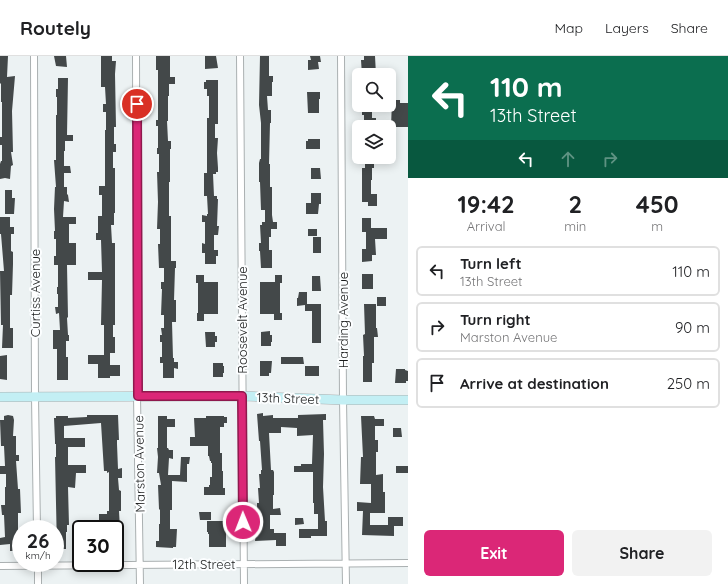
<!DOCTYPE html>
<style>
body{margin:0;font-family:Quicksand,sans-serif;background:#f2f2f2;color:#202124;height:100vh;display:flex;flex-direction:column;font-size:15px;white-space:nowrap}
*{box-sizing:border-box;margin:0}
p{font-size:13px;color:#757577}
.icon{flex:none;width:22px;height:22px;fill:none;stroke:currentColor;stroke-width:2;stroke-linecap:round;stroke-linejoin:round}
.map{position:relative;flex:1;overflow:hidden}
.side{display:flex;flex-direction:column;background:#fff;width:320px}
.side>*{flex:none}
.banner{background:#0b6e4f;color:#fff;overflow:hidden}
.tools{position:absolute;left:352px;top:12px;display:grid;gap:8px}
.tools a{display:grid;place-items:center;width:44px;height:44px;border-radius:6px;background:#fff;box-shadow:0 2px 10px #0003;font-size:20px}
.speed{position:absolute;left:12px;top:464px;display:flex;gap:8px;font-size:20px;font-weight:700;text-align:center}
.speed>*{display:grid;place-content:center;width:52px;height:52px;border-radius:50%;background:#fff;box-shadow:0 2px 10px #0003;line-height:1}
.speed small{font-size:10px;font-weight:400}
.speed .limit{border:2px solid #111;border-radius:6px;background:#fff;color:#111}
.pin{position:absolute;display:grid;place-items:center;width:34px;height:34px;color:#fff;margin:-17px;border:2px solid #fff;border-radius:50%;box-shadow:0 1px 4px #0007}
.me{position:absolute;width:44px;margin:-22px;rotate:359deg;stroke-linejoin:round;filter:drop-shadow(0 0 3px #0008)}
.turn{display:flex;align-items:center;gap:14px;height:84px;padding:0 16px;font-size:18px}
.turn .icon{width:52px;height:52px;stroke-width:2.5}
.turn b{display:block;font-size:28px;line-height:34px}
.lanes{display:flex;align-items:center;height:38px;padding:0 16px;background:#0003;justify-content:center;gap:20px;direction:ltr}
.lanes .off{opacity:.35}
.eta{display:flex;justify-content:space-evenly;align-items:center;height:68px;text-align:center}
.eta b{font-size:24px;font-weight:700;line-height:28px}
.button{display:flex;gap:8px;margin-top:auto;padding:8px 16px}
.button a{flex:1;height:46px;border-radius:6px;background:#db2777;color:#fff;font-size:16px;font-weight:700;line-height:46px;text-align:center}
.button a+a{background:#f2f2f2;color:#202124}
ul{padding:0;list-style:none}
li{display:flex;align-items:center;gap:12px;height:50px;margin:0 8px 6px;padding:0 8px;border:2px solid #e0e0e0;border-radius:6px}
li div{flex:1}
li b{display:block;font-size:15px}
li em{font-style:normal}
header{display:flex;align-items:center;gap:24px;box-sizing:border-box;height:56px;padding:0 20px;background:#fff;border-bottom:1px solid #e0e0e0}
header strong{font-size:19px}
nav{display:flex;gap:22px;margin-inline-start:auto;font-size:14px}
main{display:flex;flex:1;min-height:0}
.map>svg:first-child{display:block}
.building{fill:#434849}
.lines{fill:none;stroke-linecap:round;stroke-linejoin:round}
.street-casing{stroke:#aab0b1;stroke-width:8}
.secondary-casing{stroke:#aab0b1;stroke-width:10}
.street{stroke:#fff;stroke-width:6}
.secondary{stroke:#c3eff4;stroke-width:9}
.route-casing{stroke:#8e194d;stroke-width:10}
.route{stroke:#db2777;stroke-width:7}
.labels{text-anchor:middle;stroke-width:4;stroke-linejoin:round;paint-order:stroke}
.street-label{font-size:13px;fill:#1a1c1c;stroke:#fcfeff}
</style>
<header>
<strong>Routely</strong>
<nav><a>Map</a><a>Layers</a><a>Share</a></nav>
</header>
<main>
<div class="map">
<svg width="408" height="528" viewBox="0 0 408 528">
<rect width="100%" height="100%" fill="#ecf2f3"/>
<!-- building -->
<path class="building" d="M0 0H8L7 21 15 20 12 55 13 96H11L13 109 11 110 10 123 5 122 0 123V108L1 105H2V89H0V81H2V46H1V28L0 27Z
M54 0H66L67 11 56 10Z
M101 0H112V5H116L115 18 116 71H114V88H116V96H113V112H115V157H114V169H111L112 187H115V269H113V281H115V297H110V309H120V320H110V322H98V308H88V299H104V269H101L102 224H88V216H102L101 184H96V177H98V160H102V139H99V130H105V74H106V56H103V48H106L105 31H101Z
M156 0H170V21H175V28H169V40H168V65H167L168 85H171V93H170V126H169V160H171V205H176V212H175L174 244H176V266H172L173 302H174V306H178V313L174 312V322H163V307H160V301H162V286H160V279H162L161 272H164V259H161L162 233H161V226H164V212H159L158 188H160V173H157L158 146 157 116H159V98H157V92H158V70H156V64H158V14H156Z
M205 0H216L218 12 205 13Z
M260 0H269V20H273V26H272V40H267L268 54H271V67H270L269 108H270V131H272V159L273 166H277V173H271V181H269V194H272V212H261L260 195H259V187H261L260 169H262V166H265V154H261L260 126H259V107L260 103H261V67L259 49Z
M310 0H320L321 6H318L319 13 308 14V4H311Z
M364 0H375L376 19H362L361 4H364Z
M58 22H68L67 79H73V85H65V95H64V110H70L71 117H64V131H67V138L68 139 69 146 64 145 63 161H76V168H69V187H76V209H67L68 261 67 262 68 279H69V285H66V301H68V324H57V293H53V274H60L59 257 56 258 55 251H58V238H57V231H58V209H54V200H56V183H54V175H55L54 153 55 131H56L54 104H56V59H57V41H56V33H58Z
M206 24H218V68H215V82H218L217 97 218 112V116H216V118H213L214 140H217V143H218L217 170H219L218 179H214V194H218V200H216V208H205V197H202V187L205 188V166H202V159L207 160V158H208L207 140H204V117H207V62H209V40H207V33H204V26H206Z
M307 36H320V43H319V57H308Z
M392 44H400V47H408V71H391Z
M360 49H372V62H376V69H364V59H362V55H360Z
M308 83H320V93H306V85H308Z
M365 102H374V112H372V124H371V138H377V150H368V146H362V112H365Z
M311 112H320L321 123H311Z
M5 134H12V142H15L14 158H5Z
M311 137H321V148H319L318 158H306V147H311Z
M0 161H10V171H14V178H11V195L13 196V208L12 239H10V272H13V292H2L3 269H1L0 215H4L1 178H0Z
M362 162H371V172H387V183H375L376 199H372V205L362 206V193H366V176H362Z
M308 173H317V180H308Z
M313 181H321V197H313Z
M362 218H373V233H362Z
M196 219H204V226H218V258H204V265H197V257H198V227H196Z
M275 219H282V227H280V257H282V264H274V258H260V226H275Z
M312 220H320L321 235H312Z
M299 236H307V248H321V287H312V255H305V249L297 250V242H298Z
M377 241H386V250H377Z
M364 248H376V272H377L378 281H374V307H372V326H363V300H364L363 279 365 278Z
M270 275V279H272V286H271V290H261V276Z
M205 276H215V280H217V286H215V291H206Z
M7 299V324L0 323V300Z
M281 301H303L304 308H281Z
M260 305H272L271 317H269V320H260Z
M213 307H223V310H224V317H223V321H213Z
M305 310H319V320H305Z
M396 313H405V314L408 315V325H406V327H395Z
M263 357V360L273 359V362H298V359L326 358V364H323L324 398 323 431 325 465H327V480H311V482H299V473H318V458H314V447H313V416H294V410H301V408H312L313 379 297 380V372L281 371V377H269L271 414H273L274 416V439H273V453L280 452 281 459H270V473H274V477H286V490H276V484L255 485 256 476H257V475H261V458L257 457V447H259L258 432H260L259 418H261V414H262L260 385H259L257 358Z
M8 359 13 360 14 364 13 380H16V399H19V405H16L18 433H20L21 457H18V495H10V488L0 489V482L5 481 4 459H2L1 449H5V431H6V418H0V410H5L4 390H1L0 364H4V360Z
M87 359H118L119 384H117V388L118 413 122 412V422H118L119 434 121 435V455H119L120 473H108V468H99V458H107V455H109V416L107 417V415H104L101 367 64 370V382H85V391H68V409H86V417H76L75 432 68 431 69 469H67V476H66V493H57L55 401H56V388H55V385L54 362H56V360H68V362L87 361Z
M158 360H167V363H175V371H167V392H168L169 394H173V403L169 402 168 419H180L181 401H190L189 408H187V426L172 425V454H170V473H177L176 491H173V492L156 491V485H159V468H160V454L159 453 158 429H161L159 417H157L158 401 157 392H158Z
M206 360H224V361H227V367H224V371H220V397H222V415H223V432H225V439H204V431H209V429H210V421H212V407H211V405H210L209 400H208V390H190V381H195L194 362H206Z
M361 360H374L375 363H384V370H375V384H378V396H376V419L383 418V436H385V457H370V469H388V461H403V470H394V480L362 479 363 455H357V446L371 447V428H360L361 401H363Z
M393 372H401L402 381H393Z
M396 410H408V417H396Z
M199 456H211V464H200Z
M295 462H303L304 468 295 469Z
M207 465H226V491H209V478H208V476H207Z
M121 482V493H115V483Z"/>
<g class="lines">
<defs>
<path id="street" d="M34 0 35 341 37 473
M136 0 137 340 140 528
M240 0 244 528
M341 0 343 344 346 528
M38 507V528
M0 510 408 507"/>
<path id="secondary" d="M0 341 242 340 343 344H408"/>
</defs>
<!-- street casing -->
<use href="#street" class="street-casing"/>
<!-- secondary casing -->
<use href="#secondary" class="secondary-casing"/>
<!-- street -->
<use href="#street" class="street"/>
<!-- secondary -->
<use href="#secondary" class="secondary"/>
</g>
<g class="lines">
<defs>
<path id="route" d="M137 48 138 340H242L243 466"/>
</defs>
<!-- route casing -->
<use href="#route" class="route-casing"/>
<!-- route -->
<use href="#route" class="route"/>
</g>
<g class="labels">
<!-- street labels -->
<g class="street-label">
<text transform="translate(35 237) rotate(-90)" y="5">Curtiss Avenue</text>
<text transform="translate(242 264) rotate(-90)" y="5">Roosevelt Avenue</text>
<text transform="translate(343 264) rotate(-90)" y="5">Harding Avenue</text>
<text transform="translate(288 342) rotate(2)" y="5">13th Street</text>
<text transform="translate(139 408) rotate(-91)" y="5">Marston Avenue</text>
<text x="204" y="513">12th Street</text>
</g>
</g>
</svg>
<div class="tools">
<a><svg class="icon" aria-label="search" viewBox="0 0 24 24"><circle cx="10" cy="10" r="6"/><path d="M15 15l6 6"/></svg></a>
<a><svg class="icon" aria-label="layers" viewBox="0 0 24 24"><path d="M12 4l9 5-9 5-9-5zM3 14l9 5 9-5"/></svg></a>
</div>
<div class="speed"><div>26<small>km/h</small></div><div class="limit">30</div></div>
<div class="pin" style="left:137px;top:48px;background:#d93025"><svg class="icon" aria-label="arrive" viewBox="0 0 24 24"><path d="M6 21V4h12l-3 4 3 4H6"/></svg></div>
<svg class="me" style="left:243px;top:466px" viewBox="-20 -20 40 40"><circle r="17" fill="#db2777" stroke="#fff" stroke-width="3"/><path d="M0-11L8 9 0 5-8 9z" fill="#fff"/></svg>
</div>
<section class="side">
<div class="banner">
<div class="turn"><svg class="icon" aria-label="left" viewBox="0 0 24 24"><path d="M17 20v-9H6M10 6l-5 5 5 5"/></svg><div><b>110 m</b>13th Street</div></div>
<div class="lanes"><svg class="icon" aria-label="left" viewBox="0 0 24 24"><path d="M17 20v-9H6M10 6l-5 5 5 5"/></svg><svg class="icon off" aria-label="ahead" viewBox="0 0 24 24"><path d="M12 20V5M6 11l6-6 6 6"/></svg><svg class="icon off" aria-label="right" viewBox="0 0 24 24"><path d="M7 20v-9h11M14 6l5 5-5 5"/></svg></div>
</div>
<div class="eta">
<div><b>19:42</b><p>Arrival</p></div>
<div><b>2</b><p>min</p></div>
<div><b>450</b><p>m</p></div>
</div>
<ul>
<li><svg class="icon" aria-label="left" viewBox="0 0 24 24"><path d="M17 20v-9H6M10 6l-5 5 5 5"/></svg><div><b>Turn left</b><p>13th Street</p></div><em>110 m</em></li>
<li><svg class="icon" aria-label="right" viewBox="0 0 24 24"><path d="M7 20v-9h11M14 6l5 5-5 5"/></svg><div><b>Turn right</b><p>Marston Avenue</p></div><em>90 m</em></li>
<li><svg class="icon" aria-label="arrive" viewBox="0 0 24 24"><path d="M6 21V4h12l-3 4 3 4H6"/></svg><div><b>Arrive at destination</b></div><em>250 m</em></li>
</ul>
<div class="button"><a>Exit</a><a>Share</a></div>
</section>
</main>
